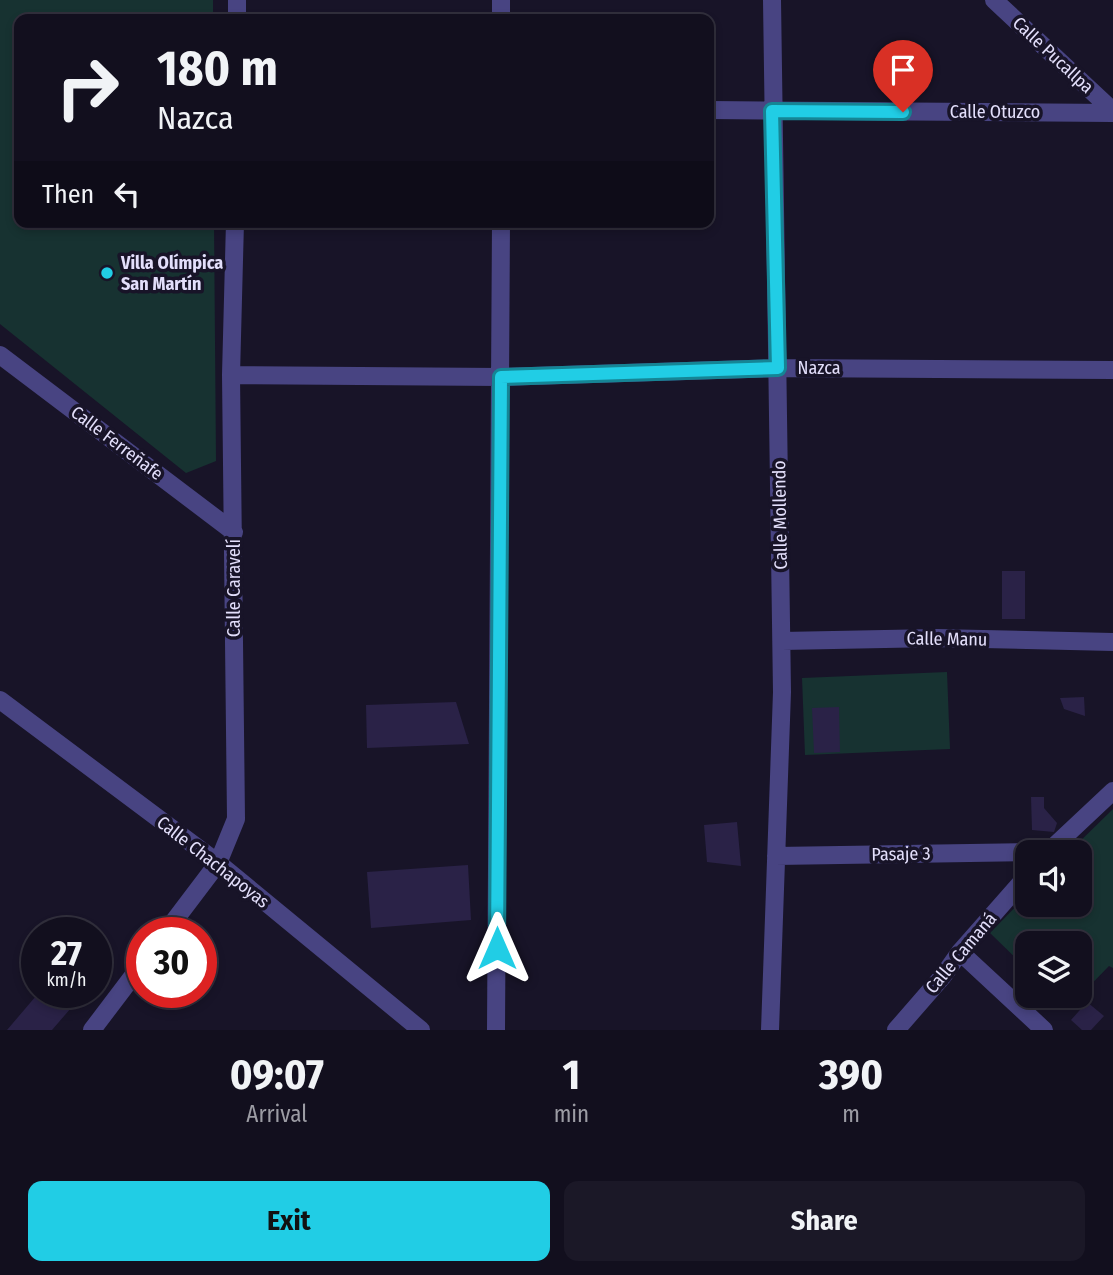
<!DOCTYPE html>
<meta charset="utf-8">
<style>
body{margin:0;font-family:"Fira Sans Condensed",sans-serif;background:#1b1827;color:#f1f3f6;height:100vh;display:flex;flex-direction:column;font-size:26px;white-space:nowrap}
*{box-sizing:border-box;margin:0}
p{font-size:23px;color:#9c9ca4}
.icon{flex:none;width:38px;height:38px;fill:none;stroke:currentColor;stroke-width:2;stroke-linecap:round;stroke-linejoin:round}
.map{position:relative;height:1030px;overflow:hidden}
.details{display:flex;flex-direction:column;background:#120f1e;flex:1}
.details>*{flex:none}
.hud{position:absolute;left:14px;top:14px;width:700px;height:214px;border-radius:14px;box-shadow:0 4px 10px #0003,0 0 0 2px #312f3c;background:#120f1e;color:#f1f3f6;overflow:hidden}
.tools{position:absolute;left:1015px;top:840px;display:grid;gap:14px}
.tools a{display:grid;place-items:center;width:77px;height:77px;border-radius:14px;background:#120f1e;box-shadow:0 4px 10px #0003,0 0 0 2px #312f3c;font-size:35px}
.speed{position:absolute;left:21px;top:917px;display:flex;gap:14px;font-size:35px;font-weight:700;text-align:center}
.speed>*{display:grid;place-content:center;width:91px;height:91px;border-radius:50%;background:#120f1e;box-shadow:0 4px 10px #0003,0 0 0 2px #312f3c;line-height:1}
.speed small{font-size:18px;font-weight:400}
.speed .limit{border:10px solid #d22;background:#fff;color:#111}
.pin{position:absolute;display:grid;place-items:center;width:60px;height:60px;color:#fff;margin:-72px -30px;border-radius:50% 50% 50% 0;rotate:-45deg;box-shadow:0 0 7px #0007}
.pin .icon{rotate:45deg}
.me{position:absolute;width:77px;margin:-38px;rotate:0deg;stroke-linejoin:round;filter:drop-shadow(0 0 5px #0008)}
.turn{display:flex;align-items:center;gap:24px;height:147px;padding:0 28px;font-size:32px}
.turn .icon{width:91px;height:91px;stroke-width:2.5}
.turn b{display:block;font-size:49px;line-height:60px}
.then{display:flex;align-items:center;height:66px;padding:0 28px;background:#0003;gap:14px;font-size:26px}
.eta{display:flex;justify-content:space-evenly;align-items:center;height:119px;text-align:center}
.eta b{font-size:42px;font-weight:700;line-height:49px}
.action{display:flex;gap:14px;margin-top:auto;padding:14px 28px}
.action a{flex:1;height:80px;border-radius:14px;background:#21cde5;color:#111;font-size:28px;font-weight:700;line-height:80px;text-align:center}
.action a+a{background:#1b1827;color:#f1f3f6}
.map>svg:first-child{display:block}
.green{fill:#173231}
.building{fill:#2a2247}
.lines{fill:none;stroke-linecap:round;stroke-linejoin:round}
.minor{stroke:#484482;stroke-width:18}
.route-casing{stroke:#158595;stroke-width:18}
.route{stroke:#21cde5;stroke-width:12}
.poi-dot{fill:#21cde5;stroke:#181428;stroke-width:2.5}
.labels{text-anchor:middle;stroke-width:7;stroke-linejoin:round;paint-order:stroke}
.street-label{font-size:18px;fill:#e3dffb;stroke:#181428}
.poi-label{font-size:18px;font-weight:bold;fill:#e3dffb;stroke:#181428;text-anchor:start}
</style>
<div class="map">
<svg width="1113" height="1030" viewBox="0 0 1113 1030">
<rect width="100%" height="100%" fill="#181428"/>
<!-- green -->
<path class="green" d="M0 0H213V19H19V222H214L216 461 186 473 0 324Z
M947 672 950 749 805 755 802 678Z
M1113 809V968L1109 966 1068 1008 1055 996H1080V943H1027V969L990 933 1027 895V905H1080V852H1069Z"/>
<!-- building -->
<path class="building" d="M1002 571H1025V619H1002Z
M1084 697 1085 716 1064 709 1060 698Z
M456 702 469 744 367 748 366 705Z
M839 707 840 752 814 753 812 708Z
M1031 797H1044V808L1057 823 1054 832 1032 830Z
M737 822 741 866 707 862 704 825Z
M468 865 471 920 371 928 367 872Z
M36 996 71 1008 52 1030H7Z
M1087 1002 1104 1016 1091 1030H1082L1071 1020Z"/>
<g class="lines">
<!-- minor -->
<path class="minor" d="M994 0 1113 111
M237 19V0
M501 19V0
M709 110 1113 113
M0 355 234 532
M231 375 501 377 778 368 1113 370
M782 641 936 638 1113 642
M0 700 218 863 421 1030
M1048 852 1113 791
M776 856 1027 852
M165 933 218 863 236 819 231 375 235 222
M960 952 1044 1030
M92 1030 142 964
M496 1030 501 222
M770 1030 782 692 772 0
M896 1030 943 976 960 952 1027 876"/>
</g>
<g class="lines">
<defs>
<path id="route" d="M497 948 501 377 778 368 772 111 903 112"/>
</defs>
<!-- route casing -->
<use href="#route" class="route-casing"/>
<!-- route -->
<use href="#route" class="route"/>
</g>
<!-- markers -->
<circle class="poi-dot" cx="107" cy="273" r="7"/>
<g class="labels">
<!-- street labels -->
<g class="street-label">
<text transform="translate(1053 55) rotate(43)" y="6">Calle Pucallpa</text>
<text x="995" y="118">Calle Otuzco</text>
<text x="819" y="374">Nazca</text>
<text transform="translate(117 443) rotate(37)" y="6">Calle Ferreñafe</text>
<text transform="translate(780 515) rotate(-91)" y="6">Calle Mollendo</text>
<text transform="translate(234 588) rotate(-90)" y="6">Calle Caravelí</text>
<text transform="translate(947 639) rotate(1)" y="6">Calle Manu</text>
<text transform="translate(901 854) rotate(-1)" y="6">Pasaje 3</text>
<text transform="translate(213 862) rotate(38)" y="6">Calle Chachapoyas</text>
<text transform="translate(961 953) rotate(-50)" y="6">Calle Camaná</text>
</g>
<!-- poi labels -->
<g class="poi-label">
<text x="121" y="269">Villa Olímpica<tspan x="121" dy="21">San Martín</tspan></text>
</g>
</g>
</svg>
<div class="tools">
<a><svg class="icon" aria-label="sound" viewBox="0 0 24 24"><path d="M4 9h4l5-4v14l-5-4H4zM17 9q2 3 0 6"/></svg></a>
<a><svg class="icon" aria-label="layers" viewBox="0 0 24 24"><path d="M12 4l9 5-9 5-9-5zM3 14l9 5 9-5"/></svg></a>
</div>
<div class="speed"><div>27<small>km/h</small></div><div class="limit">30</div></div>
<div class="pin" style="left:903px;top:112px;background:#d93025"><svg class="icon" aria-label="arrive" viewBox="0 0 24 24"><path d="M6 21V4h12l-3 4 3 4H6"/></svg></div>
<svg class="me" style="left:497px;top:948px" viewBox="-20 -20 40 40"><path d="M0-17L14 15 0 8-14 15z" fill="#21cde5" stroke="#fff" stroke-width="4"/></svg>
<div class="hud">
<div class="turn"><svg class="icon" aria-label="right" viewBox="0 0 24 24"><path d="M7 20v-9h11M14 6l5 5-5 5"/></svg><div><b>180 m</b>Nazca</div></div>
<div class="then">Then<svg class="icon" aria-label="left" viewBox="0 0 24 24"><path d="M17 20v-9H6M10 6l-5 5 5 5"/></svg></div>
</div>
</div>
<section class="details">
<div class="eta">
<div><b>09:07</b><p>Arrival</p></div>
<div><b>1</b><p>min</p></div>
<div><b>390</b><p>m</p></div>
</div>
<div class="action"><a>Exit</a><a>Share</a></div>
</section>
